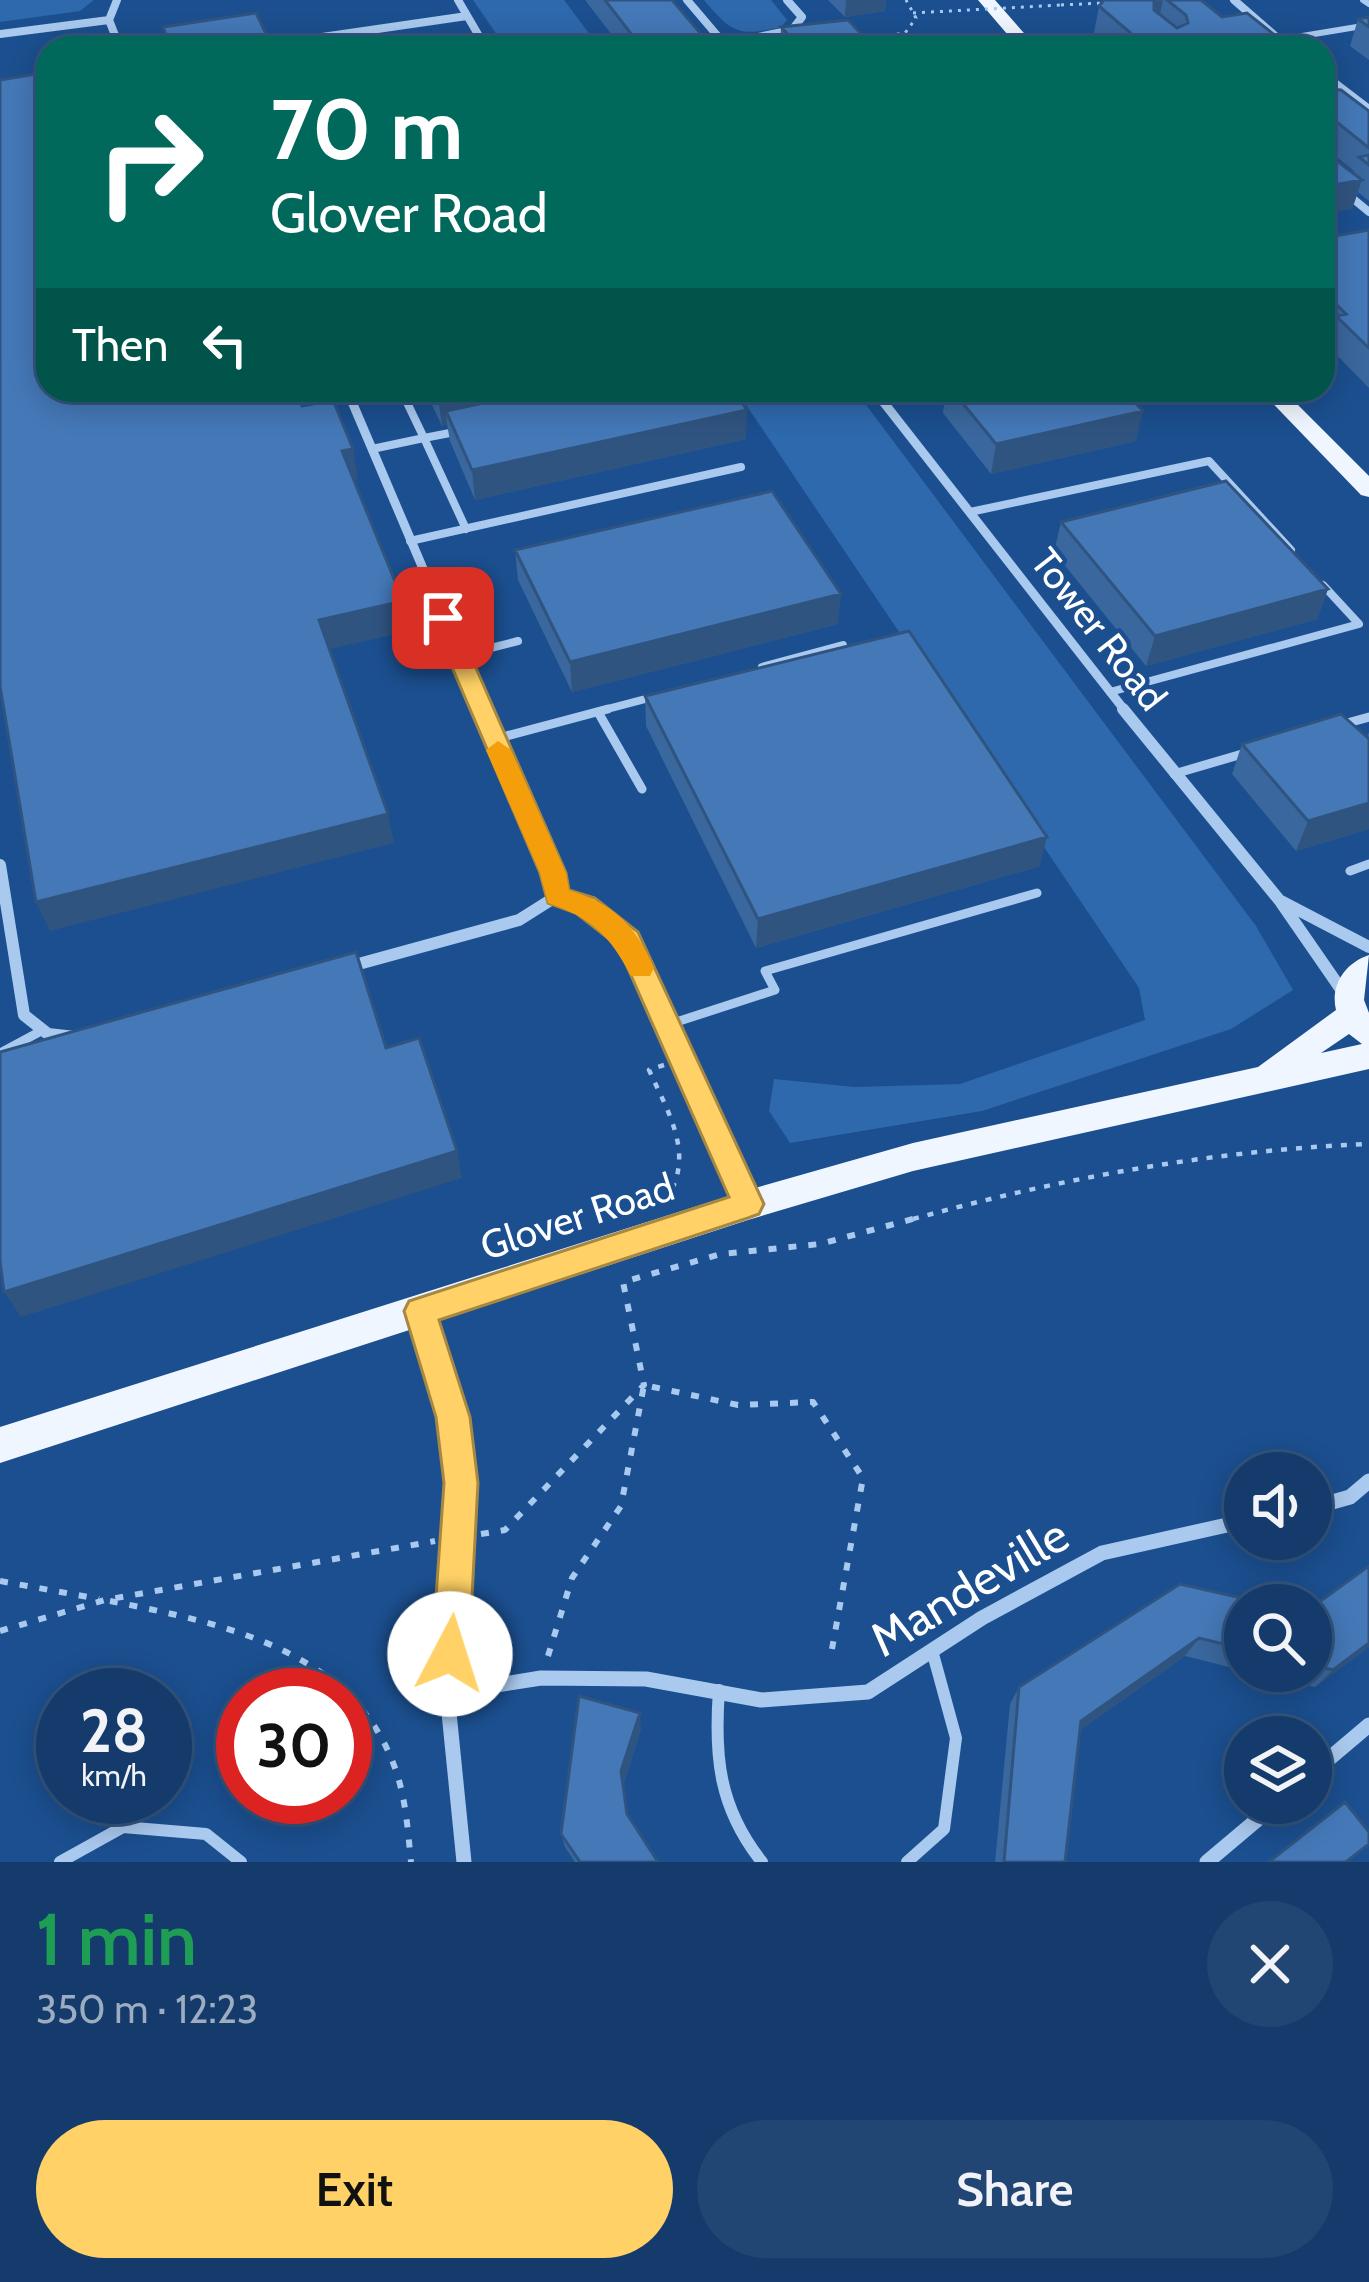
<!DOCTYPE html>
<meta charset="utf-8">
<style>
body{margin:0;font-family:Cabin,sans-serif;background:#214673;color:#f1f3f6;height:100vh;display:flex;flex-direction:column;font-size:45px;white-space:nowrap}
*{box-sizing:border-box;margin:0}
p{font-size:39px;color:#9dadc1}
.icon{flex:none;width:66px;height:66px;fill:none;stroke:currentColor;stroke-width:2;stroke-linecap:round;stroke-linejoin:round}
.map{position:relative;height:1862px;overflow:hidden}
.side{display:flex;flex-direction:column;background:#143b6b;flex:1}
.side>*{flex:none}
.hud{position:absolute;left:36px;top:36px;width:1299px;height:366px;border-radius:36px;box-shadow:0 6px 30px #0003,0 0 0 3px #33557e;background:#00695c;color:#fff;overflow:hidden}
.controls{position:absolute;left:1224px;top:1452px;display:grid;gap:24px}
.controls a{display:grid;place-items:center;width:108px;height:108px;border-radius:50%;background:#143b6b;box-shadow:0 6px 30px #0003,0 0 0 3px #33557e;font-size:60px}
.speed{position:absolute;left:36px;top:1668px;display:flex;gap:24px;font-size:60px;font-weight:700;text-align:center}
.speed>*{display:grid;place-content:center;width:156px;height:156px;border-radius:50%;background:#143b6b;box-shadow:0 6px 30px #0003,0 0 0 3px #33557e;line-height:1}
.speed small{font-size:30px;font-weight:400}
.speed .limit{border:18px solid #d22;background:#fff;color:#111}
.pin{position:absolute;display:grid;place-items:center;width:102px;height:102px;color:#fff;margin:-51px;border-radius:24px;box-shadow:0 6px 18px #0006}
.me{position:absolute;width:132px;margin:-66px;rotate:5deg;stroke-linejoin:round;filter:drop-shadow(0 0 9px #0008)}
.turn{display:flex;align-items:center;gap:42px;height:252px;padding:0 36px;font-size:54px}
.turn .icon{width:156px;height:156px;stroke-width:2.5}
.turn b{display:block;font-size:84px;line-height:102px}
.then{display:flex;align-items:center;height:114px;padding:0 36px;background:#0003;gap:24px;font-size:45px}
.round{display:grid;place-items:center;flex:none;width:126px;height:126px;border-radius:63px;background:#214673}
.overview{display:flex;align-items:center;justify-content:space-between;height:204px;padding:0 36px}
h1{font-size:72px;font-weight:600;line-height:90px;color:#1e9e55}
.cta{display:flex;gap:24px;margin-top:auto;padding:24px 36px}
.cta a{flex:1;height:138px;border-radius:72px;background:#ffd166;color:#111;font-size:48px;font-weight:600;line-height:138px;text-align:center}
.cta a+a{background:#214673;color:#f1f3f6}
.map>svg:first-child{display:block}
.green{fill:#2e69ad}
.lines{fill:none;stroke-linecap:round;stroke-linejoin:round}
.path-far2{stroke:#a9c9ee;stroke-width:3;stroke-dasharray:3 6;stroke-linecap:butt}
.path-far1{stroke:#a9c9ee;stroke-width:4.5;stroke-dasharray:6 9;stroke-linecap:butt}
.path{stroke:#a9c9ee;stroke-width:6;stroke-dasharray:8 12;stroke-linecap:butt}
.service-far3{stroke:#a9c9ee;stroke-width:6}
.service-far2{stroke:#a9c9ee;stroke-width:8}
.service-far1{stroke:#a9c9ee;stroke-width:9}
.service{stroke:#a9c9ee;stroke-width:12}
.minor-far3{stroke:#a9c9ee;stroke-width:8}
.minor-far2{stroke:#a9c9ee;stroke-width:9}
.minor-far1{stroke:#a9c9ee;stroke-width:12}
.minor{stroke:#a9c9ee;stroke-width:15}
.primary{fill:#f0f6ff;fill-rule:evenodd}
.path-bridge{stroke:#a9c9ee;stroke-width:3;stroke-dasharray:3 6;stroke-linecap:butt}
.wall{fill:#3a679d}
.shaded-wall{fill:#305480}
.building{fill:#4478b7;stroke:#305480;stroke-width:3}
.route{fill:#ffd166;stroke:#a68842;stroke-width:3}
.slow{fill:#f59e0b}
.labels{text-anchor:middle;stroke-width:9;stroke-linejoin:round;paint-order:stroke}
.street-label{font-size:39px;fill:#fff;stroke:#1b4f8f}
.near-street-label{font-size:48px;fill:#fff;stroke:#1b4f8f}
</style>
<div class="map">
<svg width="1369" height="1862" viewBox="0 0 1369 1862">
<rect width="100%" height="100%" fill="#1b4f8f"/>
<!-- green -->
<path class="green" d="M0 0H94L80 11 0 22Z
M473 0H564L600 48H506Z
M704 0H771L787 20 781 27C738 37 732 33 704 0Z
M736 390H855L1256 926 1293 990 1231 1029 982 1111 790 1143 769 1111 774 1079 854 1087 960 1084 1145 1020 1139 988Z"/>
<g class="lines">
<!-- path-far2 -->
<path class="path-far2" d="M1061 5 1103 3
M861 39 905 33 916 18 906 0"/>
<!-- path-far1 -->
<path class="path-far1" d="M664 1065 649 1070C668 1112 696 1156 666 1199
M913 1219C1062 1178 1214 1150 1369 1144"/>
<!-- path -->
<path class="path" d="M481 1534 505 1530 644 1385 623 1282 721 1254 820 1244 924 1216
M0 1581 99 1599
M110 1601C220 1623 355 1649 396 1771 406 1800 408 1832 411 1862
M0 1631 105 1600 435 1541
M548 1656 572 1578 621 1506 644 1385 738 1405 813 1402 863 1478 832 1649"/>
<!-- service-far3 -->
<path class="service-far3" d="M1363 0 1369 4
M1278 40 1369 25"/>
<!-- service-far2 -->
<path class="service-far2" d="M460 431 424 438 466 529
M372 449 424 438 401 390
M970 512 1209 461 1291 550
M410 541 741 467
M459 656 518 641
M762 667 843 645
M1110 692 1359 624 1323 585
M596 712 653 697"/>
<!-- service-far1 -->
<path class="service-far1" d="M598 712 642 789
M1340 725 1369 717
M495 739 608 709
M1174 774 1249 752
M1350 871 1369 864
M664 1026 775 990 765 971 1037 893
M0 1053 43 1030"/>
<!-- service -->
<path class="service" d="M719 1690C714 1757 719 1808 762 1862
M60 1862 123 1827 206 1834 241 1862
M907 1862 944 1829 956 1738 933 1654"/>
<!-- minor-far3 -->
<path class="minor-far3" d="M458 0 486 48
M687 0 727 47
M1234 0 1289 48
M109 20 120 48
M0 34 109 20 117 0
M274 44 467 16
M724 44 792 30 802 17 787 0
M1323 74 1369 109
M1323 174 1369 212"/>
<!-- minor-far2 -->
<path class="minor-far2" d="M347 390 484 712
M874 390 1126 712"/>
<!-- minor-far1 -->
<path class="minor-far1" d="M483 709 553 873 557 896
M1123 709 1280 901 1345 995
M0 865 24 1015 48 1034 75 1037
M557 896 586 905 628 939 748 1204
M1281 901 1369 947
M344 968 519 920 557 896"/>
<!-- minor -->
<path class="minor" d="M421 1312 453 1417 461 1483 447 1693 464 1862
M1311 1508 1350 1497 1369 1481
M447 1693 541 1678 646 1679 761 1700 868 1692 982 1618 1102 1553 1245 1521
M1311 1774 1369 1725
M1207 1862 1277 1803"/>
<!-- primary -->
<path class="primary" d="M978 0H995L1037 48H1019Z
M1260 390H1283L1369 476V497L1361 495Z
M1369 955 1364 1000 1369 1013V1069L913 1171 748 1220 0 1463V1427L748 1190 913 1143 1258 1067 1336 1010C1330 985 1345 963 1369 955ZM1349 1034 1362 1044 1321 1053Z"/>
<!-- path-bridge -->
<path class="path-bridge" d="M913 13 1061 5"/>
</g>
<!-- wall -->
<path class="wall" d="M585 0H672L713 48H622Z
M828 0H886L885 11 845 17Z
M1104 0H1201L1222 17 1291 48H1111L1094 33 1099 6Z
M1369 17V60L1350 46 1358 19Z
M781 27 875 48H780Z
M1323 77 1326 89 1369 111V201L1358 192 1352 209 1354 171 1323 146Z
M1369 230V388L1327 345 1329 336 1323 330V231L1330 237Z
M425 390H734L746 439 475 500 450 441 447 424 442 426Z
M946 390H1123L1136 441 991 474 943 413Z
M1061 522 1328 589 1317 619 1146 666 1054 552Z
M515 550 838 624 572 692 518 580Z
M645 696 1040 866 756 948 646 726Z
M1369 732V829L1296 851 1232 774 1242 744 1367 737Z
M1245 1605V1671L1185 1656 1080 1730 1065 1862H995L1010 1704 1019 1687Z
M1311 1608 1369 1647 1315 1687 1247 1671H1311Z
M641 1729 623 1786 627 1814 658 1862H575L565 1847 561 1834Z"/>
<!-- shaded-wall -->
<path class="shaded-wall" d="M846 0H886L885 11 845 17Z
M1163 0 1158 24 1154 1Z
M1362 180 1352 209 1323 214V187Z
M465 390H607L446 411 447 424 442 426 438 396Z
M747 410 746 439 475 500 472 470Z
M1143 411 1136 441 991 474 996 444Z
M353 449 358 479 347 481 342 451Z
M1328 589 1317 619 1146 666 1155 636Z
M841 594 838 624 572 692 570 662Z
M403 601 408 631 326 650 319 620Z
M1369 803V829L1296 851 1308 821Z
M388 814 394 843 50 931 36 902Z
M1047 837 1040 866 756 948 758 919Z
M457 1151 462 1178 21 1317 4 1292Z
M1199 1638 1185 1656 1070 1737 1081 1721Z
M1369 1643V1647L1315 1687 1333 1670Z
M640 1713 641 1729 623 1786 621 1771Z"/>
<!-- building -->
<path class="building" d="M605 0H672L713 48H642Z
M1104 0H1156L1154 1V10L1177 28 1188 23 1186 15 1167 0H1201L1222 17 1247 13 1291 48H1148L1099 6Z
M256 13 273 48H171L163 27Z
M1369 17V27L1358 19Z
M848 20 875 48H801L781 27Z
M48 72V390H296L302 406 333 400 353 449 342 451 403 601 319 620 388 814 36 902 0 686V80Z
M1323 77 1326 89 1341 90 1369 111V148L1323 111Z
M1369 155V165L1359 157Z
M1337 161 1362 180 1323 187V163Z
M1369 230V348L1336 316 1346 314 1323 291V231L1330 237Z
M435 390H465L438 396Z
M544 390H734L747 410 472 470 446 411Z
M952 390H1123L1143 411 996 444Z
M1226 481 1328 589 1155 636 1061 522Z
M772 491 841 594 570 662 515 550Z
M909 631 1047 837 758 919 645 696Z
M1341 714 1369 739V803L1308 821 1242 744Z
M356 952 386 1048 419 1038 457 1151 4 1292 0 1261V1052Z
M1369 1566V1643L1333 1670 1311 1665V1608Z
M1180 1584 1272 1605H1245V1649L1199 1638 1081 1721 1065 1862H1004L1019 1687Z
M579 1696 640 1713 621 1771 627 1814 658 1862H580L561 1834Z
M1345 1802 1369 1832V1844L1346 1862H1269Z"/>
<!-- route -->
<path class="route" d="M443 610 454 618 566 873 569 890 595 898 638 932 764 1204 759 1214 748 1218 439 1320 470 1417 478 1483 469 1654 463 1667 450 1673 437 1667 432 1654 444 1483 436 1417 404 1311 409 1301 729 1197 618 946 576 913 548 903 540 873 431 618Z"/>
<!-- slow -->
<path class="slow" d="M498 741 511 750 566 873 569 890C614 904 636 926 654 968L650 976H631C610 936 592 918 548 903L540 873 486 750Z"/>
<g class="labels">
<!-- street labels -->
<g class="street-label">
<text transform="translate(1099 629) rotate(52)" y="14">Tower Road</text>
<text transform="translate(577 1216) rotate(-18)" y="14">Glover Road</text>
</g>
<!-- near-street labels -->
<g class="near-street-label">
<text transform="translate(969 1587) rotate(-31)" y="17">Mandeville</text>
</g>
</g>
</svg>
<div class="controls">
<a><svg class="icon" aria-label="sound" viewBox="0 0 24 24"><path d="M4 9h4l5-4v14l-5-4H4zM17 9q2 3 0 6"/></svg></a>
<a><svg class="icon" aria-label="search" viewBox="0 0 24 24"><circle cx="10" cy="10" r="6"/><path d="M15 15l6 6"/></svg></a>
<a><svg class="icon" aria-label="layers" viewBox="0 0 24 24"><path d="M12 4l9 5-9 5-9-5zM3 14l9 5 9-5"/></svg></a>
</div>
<div class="speed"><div>28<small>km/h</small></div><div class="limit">30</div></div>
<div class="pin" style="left:443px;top:618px;background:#d93025"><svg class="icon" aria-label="arrive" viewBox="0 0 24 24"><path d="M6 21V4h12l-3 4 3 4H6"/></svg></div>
<svg class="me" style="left:450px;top:1654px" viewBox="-20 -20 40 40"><circle r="19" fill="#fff"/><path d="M0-13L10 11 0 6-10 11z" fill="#ffd166"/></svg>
<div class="hud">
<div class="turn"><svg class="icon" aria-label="right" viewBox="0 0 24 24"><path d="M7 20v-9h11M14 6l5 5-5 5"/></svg><div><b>70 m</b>Glover Road</div></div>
<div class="then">Then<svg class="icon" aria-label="left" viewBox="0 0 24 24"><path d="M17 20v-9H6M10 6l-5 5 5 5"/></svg></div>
</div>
</div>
<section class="side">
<div class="overview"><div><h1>1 min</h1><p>350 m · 12:23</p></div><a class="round"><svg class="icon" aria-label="close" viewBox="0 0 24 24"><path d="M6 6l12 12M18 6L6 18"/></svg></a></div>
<div class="cta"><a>Exit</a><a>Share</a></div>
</section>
